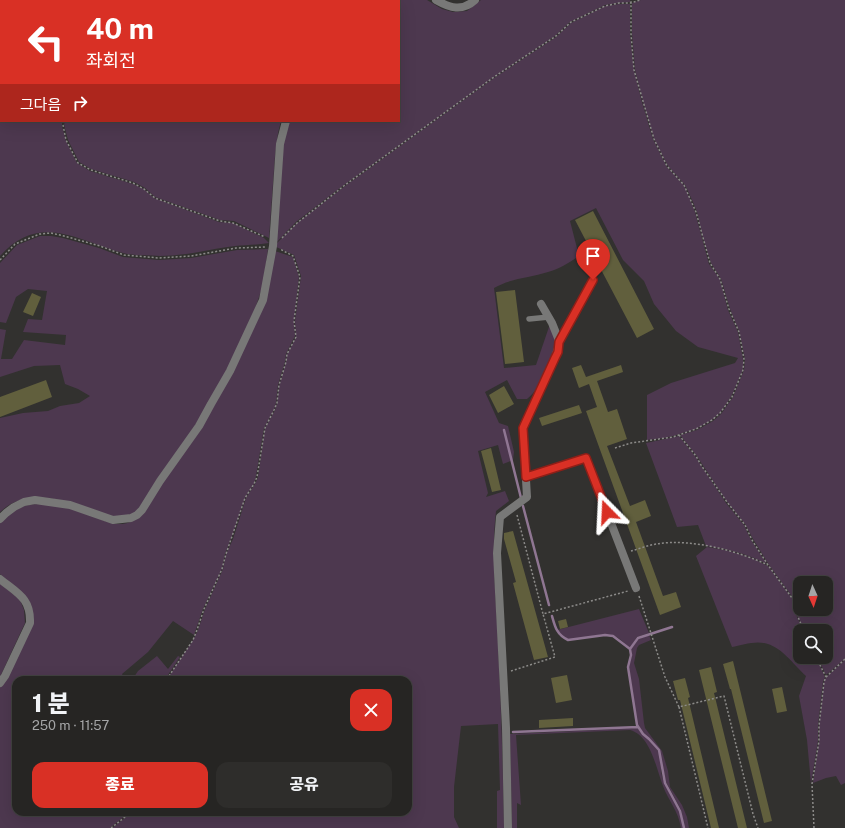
<!DOCTYPE html>
<html lang="ko">
<meta charset="utf-8">
<style>
body{margin:0;font-family:"Public Sans","Noto Sans KR",sans-serif;background:#2e2d2b;color:#f1f3f6;height:100vh;display:flex;flex-direction:column;font-size:15px;white-space:nowrap}
*{box-sizing:border-box;margin:0}
p{font-size:13px;color:#a4a5a6}
.icon{flex:none;width:22px;height:22px;fill:none;stroke:currentColor;stroke-width:2;stroke-linecap:round;stroke-linejoin:round}
.map{position:relative;flex:1;overflow:hidden}
.side{position:absolute;left:12px;top:676px;width:400px;height:140px;display:flex;flex-direction:column;background:#262523;border-radius:12px;box-shadow:0 4px 16px #0002,0 0 0 1px #424241}
.side>*{flex:none}
.banner{position:absolute;left:0px;top:0px;width:400px;height:122px;box-shadow:0 4px 16px #0002,0 0 0 1px #424241;background:#d93025;color:#fff;overflow:hidden}
.needle{width:26px;rotate:177deg}
.fabs{position:absolute;left:793px;top:576px;display:grid;gap:8px}
.fabs a{display:grid;place-items:center;width:40px;height:40px;border-radius:8px;background:#262523;box-shadow:0 4px 16px #0002,0 0 0 1px #424241;font-size:20px}
.pin{position:absolute;display:grid;place-items:center;width:34px;height:34px;color:#fff;margin:-41px -17px;border-radius:50% 50% 50% 0;rotate:-45deg;box-shadow:0 0 4px #0007}
.pin .icon{rotate:45deg}
.me{position:absolute;width:44px;margin:-22px;rotate:339deg;stroke-linejoin:round;filter:drop-shadow(0 0 3px #0008)}
.turn{display:flex;align-items:center;gap:14px;height:84px;padding:0 20px;font-size:18px}
.turn .icon{width:52px;height:52px;stroke-width:2.5}
.turn b{display:block;font-size:28px;line-height:34px}
.then{display:flex;align-items:center;height:38px;padding:0 20px;background:#0003;gap:8px;font-size:15px}
.round{display:grid;place-items:center;flex:none;width:42px;height:42px;border-radius:12px;background:#2e2d2b}
.summary{display:flex;align-items:center;justify-content:space-between;height:68px;padding:0 20px}
h1{font-size:24px;font-weight:800;line-height:30px}
.primary-button{display:flex;gap:8px;margin-top:auto;padding:8px 20px}
.primary-button a{flex:1;height:46px;border-radius:12px;background:#d93025;color:#fff;font-size:16px;font-weight:800;line-height:46px;text-align:center}
.primary-button a+a{background:#2e2d2b;color:#f1f3f6}
.map>svg:first-child{display:block}
.green{fill:#4d384f;fill-rule:evenodd}
.lines{fill:none;stroke-linecap:round;stroke-linejoin:round}
.stream{stroke:#8f7692;stroke-width:2.5}
.building{fill:#615f3d}
.path{stroke:#8c8b89;stroke-width:1.5;stroke-dasharray:2 2;stroke-linecap:butt}
.service{stroke:#787877;stroke-width:5.5}
.minor{stroke:#787877;stroke-width:8}
.route-casing{stroke:#8d1f18;stroke-width:10}
.route{stroke:#d93025;stroke-width:7}
</style>
<div class="map">
<svg width="845" height="828" viewBox="0 0 845 828">
<rect width="100%" height="100%" fill="#32312f"/>
<!-- green -->
<path class="green" d="M0 0H382L1 1V32Z
M393 0H427L442 9 453 12 467 11 481 0H630V2L619 3 605 5 570 22 555 36 494 77 344 185 296 222 275 244 281 155 289 121H399V1H391Z
M641 0H845V659L826 675 817 657H826V631H805L798 617 796 605 793 598 769 565 753 539 745 524 727 502 696 455 680 435 697 430 713 421 721 414 733 397 744 370 745 359 739 331 730 309 721 279 711 263 702 235 697 212 692 200 685 185 668 166 654 139 643 102 635 70 632 34V3ZM800 583H826V609H800Z
M619 4H630V34L634 70 642 102 653 139 667 167 684 185 691 201 695 212 709 264 720 279 728 310 738 332 743 359V370L731 397 720 413 712 420 696 429 673 436 664 438 647 440V395L671 383 735 363 738 358 698 347 676 331 654 304 644 281 623 260 596 208 570 221 579 256C569 263 559 269 548 272 530 278 511 278 494 288L504 368 536 365 550 324 557 344C549 362 543 386 527 399H517L507 380 485 392 499 423 508 426 514 452 513 460 503 464 498 445 478 451 488 493 486 497 505 491 509 501 496 511C491 554 496 598 498 642 501 704 503 766 504 828H497V791L500 790 498 724 461 726 454 787V817L459 828H112L126 817 129 812H408V680H169V676L193 640 198 630 205 609 223 569 226 554 233 539 246 498 255 484 258 477 265 428 275 410 277 403 279 386 286 362 287 354 296 337 295 321 301 276 294 255 274 246 297 223 345 186 494 78 556 37 571 23 605 6Z
M0 36 1 121H62V126L66 141 77 163 90 171 133 184 144 189 154 198 219 222 233 223 264 238 269 243C257 245 247 245 235 246 210 249 185 256 160 256 148 255 134 256 123 253 77 240 39 212 0 256Z
M65 121H281L278 133 275 156 269 238 234 221 220 220 155 197 145 188 134 182 91 169 79 162 68 140 64 125Z
M40 236H51L63 238 99 248 123 257 159 260 191 258 237 250 268 249 263 285 255 309 230 366 211 402 139 508C138 510 137 512 135 513 132 514 117 518 114 518 107 517 97 512 90 509 60 499 26 488 0 512V418L23 413 48 411 60 406 79 403 90 396 78 389 65 384 60 365 34 366 0 377V329L6 330 1 359H12L24 340 65 345 66 335 23 332 28 319 42 320 47 291 28 289 16 297 6 323 0 322V263L17 245Z
M275 251 293 257 299 277 294 320 295 336 286 354 285 362 278 385 276 403 274 410 264 428 256 476 254 484 245 498 231 539 225 554 222 569 203 609 194 635 173 621 148 652 122 674 125 680H16V812H127L125 816 110 828H0V687L32 623 21 593 0 574V522C4 518 7 514 11 511 39 496 70 508 97 518 108 522 119 527 130 522 138 519 144 509 149 503L250 333Z
M679 436 695 456 726 503 744 525 751 540 767 564C747 554 728 549 706 546L698 525 677 527 646 443Z
M707 547 730 551 752 558 768 566 792 598 795 605 797 617 804 631H800V657H816L825 677 823 682 818 726V741L811 784 807 740 799 696 806 676C793 664 781 646 764 643 754 641 741 645 732 647L696 556Z
M0 583 20 600 24 610 25 623 0 677Z
M639 609 649 633 637 637 630 648C625 644 618 636 612 635 594 630 570 651 557 630Z
M649 635 651 640 639 645 637 648 634 663 639 679 644 723 645 728 662 751 668 771 670 787 682 805 687 817 689 828H684L681 810 666 782 659 750 650 739 644 734 637 724 629 667 632 655 631 649 639 639Z
M157 656 168 669 178 656 180 657 168 675 167 680H132L138 671Z
M845 660V783L841 785 836 776 826 778 813 783 819 741V726L824 682 826 677Z
M638 728C643 736 652 741 657 749 662 757 660 767 662 776 668 796 681 804 683 828H681C678 810 669 802 663 786 656 768 651 736 630 730L516 735 521 805 517 803V828H512L510 734Z"/>
<g class="lines">
<!-- stream -->
<path class="stream" d="M504 430 521 498
M523 506 549 605
M552 616C555 627 557 635 568 640L605 635 613 636 630 649 631 655 628 667 637 725 643 734 649 739 659 750 665 783 680 811 684 828
M630 649 638 638 672 627
M513 732 638 727"/>
</g>
<!-- building -->
<path class="building" d="M593 211 654 329 637 338 575 220Z
M515 290 524 362 505 364 496 292Z
M32 293 41 297 33 316 23 312Z
M581 365 586 377 621 365 623 372 597 381 608 412 617 409 627 439 607 446 630 506 645 500 651 516 636 522 663 596 676 592 681 607 660 615 586 411 597 407 589 384 579 388 572 368Z
M46 380 52 397 0 417V397Z
M504 386 514 404 498 413 489 395Z
M579 405 582 413 542 426 539 418Z
M491 448 501 490 492 492 481 451Z
M513 531 548 657 534 660 513 583 516 582 504 539V533Z
M566 619 568 627 560 629 558 621Z
M733 661 772 821 764 823 731 689H730L723 664Z
M711 667 717 692 714 693 747 828H738L699 670Z
M567 675 572 700 556 703 551 678Z
M685 678 690 697 688 698 719 828H711L680 700H678L673 681Z
M782 687 787 711 777 713 772 689Z
M573 718V726L539 728V720Z"/>
<g class="lines">
<!-- path -->
<path class="path" d="M0 34 1 36
M63 121V125L66 140 78 163 91 170 133 183 144 189 155 198 220 221 233 223 265 237
M282 238 297 223 345 185 494 77 556 36 571 22 605 6 619 3H631L640 0
M0 260 15 244 40 234 51 233 64 236 100 246 124 255 159 258 191 256 236 248 265 247
M679 435 696 456 701 465 727 502 745 525 752 540 768 565 792 598 796 605 798 617 804 631
M615 448 631 443 673 437 696 429 712 420 720 413 732 397 743 370 744 359 739 332 729 309 720 279 710 263 696 212 691 201 684 185 667 166 654 139 634 70 631 34V0
M517 515 543 614 628 591
M631 551C639 549 648 545 657 544 690 538 738 551 768 565
M639 596 665 677 679 707 724 696 753 814 758 828
M511 671 555 657 543 614
M826 677 845 659
M168 680 169 676 193 640 197 630 204 609 222 569 226 554 245 498 254 484 257 477 265 428 274 410 277 403 279 385 286 362 287 354 296 337 294 321 300 277 293 256 280 249
M679 707 708 828
M111 828 125 817 128 812
M814 828 812 784 819 741V726L824 682 826 677 816 657"/>
<!-- service -->
<path class="service" d="M529 319 549 317
M559 342 593 280"/>
<!-- minor -->
<path class="minor" d="M436 0C450 8 462 12 475 0
M385 1 386 0
M526 477 586 458 636 588
M0 519 6 513 14 507 24 502 35 500 70 505 113 520 131 518 137 515 142 510 160 481 199 426 211 404 230 371 263 300 273 246 280 144 286 121
M0 579C17 593 31 598 30 623L5 676 0 683
M508 828 506 728 497 553 500 517 527 497 523 428 555 358 559 345 558 338 552 323 541 304"/>
</g>
<g class="lines">
<defs>
<path id="route" d="M593 280 559 342 558 352 555 358 523 428 526 477 586 458 607 512"/>
</defs>
<!-- route casing -->
<use href="#route" class="route-casing"/>
<!-- route -->
<use href="#route" class="route"/>
</g>
</svg>
<div class="fabs">
<a><svg class="needle" viewBox="-14 -14 28 28"><path d="M0-13l5 13h-10z" fill="#e53935"/><path d="M0 13l5-13h-10z" fill="#a4a5a6"/></svg></a>
<a><svg class="icon" aria-label="search" viewBox="0 0 24 24"><circle cx="10" cy="10" r="6"/><path d="M15 15l6 6"/></svg></a>
</div>
<div class="pin" style="left:593px;top:280px;background:#d93025"><svg class="icon" aria-label="arrive" viewBox="0 0 24 24"><path d="M6 21V4h12l-3 4 3 4H6"/></svg></div>
<svg class="me" style="left:607px;top:512px" viewBox="-20 -20 40 40"><path d="M0-17L14 15 0 8-14 15z" fill="#d93025" stroke="#fff" stroke-width="4"/></svg>
<div class="banner">
<div class="turn"><svg class="icon" aria-label="left" viewBox="0 0 24 24"><path d="M17 20v-9H6M10 6l-5 5 5 5"/></svg><div><b>40 m</b>좌회전</div></div>
<div class="then">그다음<svg class="icon" aria-label="right" viewBox="0 0 24 24"><path d="M7 20v-9h11M14 6l5 5-5 5"/></svg></div>
</div>
<section class="side">
<div class="summary"><div><h1>1 분</h1><p>250 m · 11:57</p></div><a class="round" style="background:#d93025;color:#fff"><svg class="icon" aria-label="close" viewBox="0 0 24 24"><path d="M6 6l12 12M18 6L6 18"/></svg></a></div>
<div class="primary-button"><a>종료</a><a>공유</a></div>
</section>
</div>
